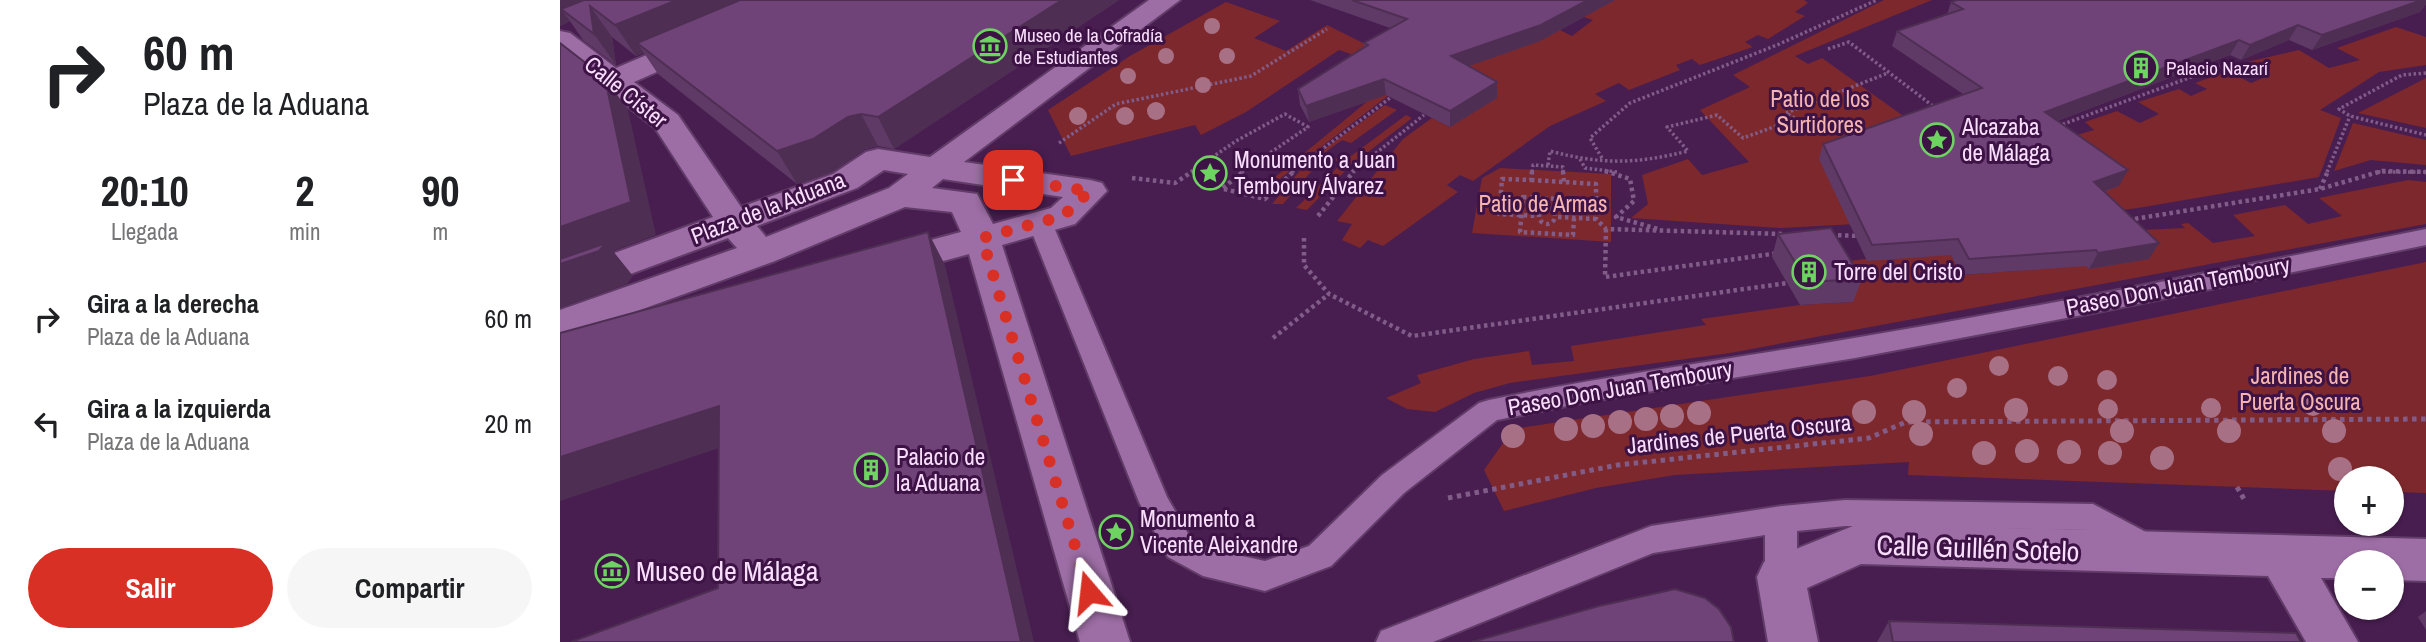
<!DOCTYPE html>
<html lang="es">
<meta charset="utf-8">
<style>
body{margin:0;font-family:"Archivo Narrow",sans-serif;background:#f6f6f6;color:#202124;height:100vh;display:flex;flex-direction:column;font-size:26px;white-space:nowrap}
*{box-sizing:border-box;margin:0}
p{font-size:23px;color:#757577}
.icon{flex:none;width:38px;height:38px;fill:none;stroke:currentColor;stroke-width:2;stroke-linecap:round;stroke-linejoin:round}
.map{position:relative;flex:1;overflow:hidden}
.drawer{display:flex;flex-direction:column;background:#fff;width:560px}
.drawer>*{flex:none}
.banner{background:#fff;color:#202124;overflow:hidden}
.controls{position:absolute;left:1774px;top:466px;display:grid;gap:14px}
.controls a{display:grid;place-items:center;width:70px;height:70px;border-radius:50%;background:#fff;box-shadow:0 2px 5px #0004;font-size:35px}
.pin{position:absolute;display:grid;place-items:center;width:60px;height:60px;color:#fff;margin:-30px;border-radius:14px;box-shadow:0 4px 10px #0006}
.me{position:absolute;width:77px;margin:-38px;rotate:343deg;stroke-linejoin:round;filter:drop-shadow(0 0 5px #0008)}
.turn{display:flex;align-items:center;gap:24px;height:147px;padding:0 28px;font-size:32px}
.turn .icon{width:91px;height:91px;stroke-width:2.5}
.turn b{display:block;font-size:49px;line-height:60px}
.eta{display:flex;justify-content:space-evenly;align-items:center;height:119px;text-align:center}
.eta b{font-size:42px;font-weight:800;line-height:49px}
.cta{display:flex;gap:14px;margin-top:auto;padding:14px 28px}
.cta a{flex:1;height:80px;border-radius:42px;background:#d93025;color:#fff;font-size:28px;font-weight:800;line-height:80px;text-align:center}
.cta a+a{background:#f6f6f6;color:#202124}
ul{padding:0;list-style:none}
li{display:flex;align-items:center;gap:21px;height:105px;padding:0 28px}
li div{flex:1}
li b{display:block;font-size:26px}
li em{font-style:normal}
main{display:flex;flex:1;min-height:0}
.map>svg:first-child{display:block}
.green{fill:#7d282c}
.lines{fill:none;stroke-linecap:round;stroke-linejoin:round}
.service-casing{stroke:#623c68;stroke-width:4}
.pedestrian-casing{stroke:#623c68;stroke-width:4}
.minor-casing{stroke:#623c68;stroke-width:4}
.path-far2{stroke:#815c88;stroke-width:3.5;stroke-dasharray:2.5 2.5;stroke-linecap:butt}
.path-far1{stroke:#815c88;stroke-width:4.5;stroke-dasharray:3.5 3.5;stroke-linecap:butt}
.path{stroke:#815c88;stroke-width:5;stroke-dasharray:4.5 4.5;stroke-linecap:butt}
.service{fill:#9d6ea5;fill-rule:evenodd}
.pedestrian{fill:#9d6ea5;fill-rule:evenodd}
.minor{fill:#9d6ea5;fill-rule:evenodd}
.tree{fill:#a87085}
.wall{fill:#5f3a66}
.shaded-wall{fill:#4e2f53}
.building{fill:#6f4377;stroke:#4e2f53;stroke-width:2}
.route{stroke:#d93025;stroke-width:12;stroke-dasharray:0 21.6}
.labels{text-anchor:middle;stroke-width:6;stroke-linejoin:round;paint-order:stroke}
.far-poi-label{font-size:19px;fill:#f8defc;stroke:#3d1345;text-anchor:start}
.street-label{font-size:23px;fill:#f8defc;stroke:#3d1345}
.park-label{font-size:23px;fill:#f6b4b1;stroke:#3d1345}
.poi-label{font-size:23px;fill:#f8defc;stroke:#3d1345;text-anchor:start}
.near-street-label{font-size:28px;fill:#f8defc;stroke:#3d1345}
.near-poi-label{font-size:28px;fill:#f8defc;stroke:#3d1345;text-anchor:start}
</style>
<main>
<section class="drawer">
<div class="banner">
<div class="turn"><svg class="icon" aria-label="right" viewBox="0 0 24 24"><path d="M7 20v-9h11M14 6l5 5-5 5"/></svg><div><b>60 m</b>Plaza de la Aduana</div></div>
</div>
<div class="eta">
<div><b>20:10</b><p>Llegada</p></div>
<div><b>2</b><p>min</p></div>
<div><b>90</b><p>m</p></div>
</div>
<ul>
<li><svg class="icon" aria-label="right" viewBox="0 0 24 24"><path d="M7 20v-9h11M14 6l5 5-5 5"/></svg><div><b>Gira a la derecha</b><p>Plaza de la Aduana</p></div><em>60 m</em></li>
<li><svg class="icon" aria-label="left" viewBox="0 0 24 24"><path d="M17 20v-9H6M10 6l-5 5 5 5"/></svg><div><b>Gira a la izquierda</b><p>Plaza de la Aduana</p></div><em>20 m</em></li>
</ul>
<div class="cta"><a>Salir</a><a>Compartir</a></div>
</section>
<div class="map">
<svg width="1866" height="642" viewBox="0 0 1866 642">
<rect width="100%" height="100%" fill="#481e50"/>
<!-- green -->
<path class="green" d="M1034 0H1244L1248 3 1235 12 1245 16 1208 39 1198 35 1185 42 1193 47 1140 65 1132 59 1116 65 1120 70 1069 90 1059 83 1035 94 1046 101 990 126 913 181 900 175 887 185 898 192 823 246 808 240 800 248 782 240 792 224 777 221 843 139 872 118 890 127 936 98 898 63 949 52 1000 30 1012 36 1033 20 1021 16Z
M1324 0H1372L1235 56 1248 64 1262 58 1356 125 1413 218 1220 228 1071 218 1088 204 1082 175 1128 159 1142 175 1189 162 1140 110 1190 87 1173 75Z
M666 2 720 21 694 38 726 51 767 25 819 51 805 59 779 50 686 112 641 135 635 125 511 156 488 110 570 56Z
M1836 27 1866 37V65L1819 72 1760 110 1781 118 1759 177 1578 208 1423 226 1517 135 1534 130 1525 122 1557 111 1580 123 1599 114 1578 102 1619 89 1631 96 1647 89 1635 83 1668 71 1691 83 1710 75 1687 62 1739 50 1769 68 1800 60 1777 48Z
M1866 78V128L1798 113Z
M820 91 829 95 700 194 697 192Z
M825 105 837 110 791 143 782 140 752 162 757 165 723 204H712L749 160Z
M846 115 852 118 790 166 747 210 736 208 782 163 775 160 782 153 791 156Z
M1793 123 1866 140V165L1811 160 1774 171Z
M940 168 1051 174V242L912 233 922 178Z
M1848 180 1866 182V224L1170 353 950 383 914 393 875 412 847 409 826 398 861 383 857 375 914 359 969 351 972 365 1014 361 1011 346 1146 325 1141 319 1240 305 1293 302 1272 263 1388 249 1402 275 1455 271 1560 231 1625 228 1621 224 1628 223 1653 243 1695 236 1673 215 1725 205 1748 224 1782 216 1759 198Z
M1866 262V493L1832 492V478H1787V491L1348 475 1349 462 1115 475 1036 488 944 511 924 470 953 429 1310 376Z"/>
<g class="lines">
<defs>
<path id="service" d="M479 212 487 215 491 220 607 497 630 537 650 549 705 561 749 546 822 475 919 403 929 400C1050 375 1172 359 1294 338 1486 306 1676 267 1866 229V245L1538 312 1295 358 1026 402 937 420 844 493 771 566 705 591 643 576 608 557 579 502 467 220 471 215Z
M1285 500 1533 504 1599 539 1604 549 1599 559 1588 563 1528 530 1285 526 1237 531V577L1233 587 1221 592 1209 587 1205 577V535L1093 553 873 642H816L821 631 1091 526 1222 506Z"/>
<path id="pedestrian" d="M589 0H620L404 162 530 180 542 183 547 191 515 224 442 245 570 642H520L409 254 328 276 315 273 310 264 315 255 401 232 392 212 345 207 215 261 0 339V310L177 248 168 238 0 300V273L153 217 95 128 0 53V31L10 33 56 68 129 37 139 34 149 37 153 43 149 49 74 82 118 115 181 207 273 174 306 152 318 149 370 157ZM324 170 348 174 329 188 206 237 197 226 297 188ZM383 179 503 197 491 208 433 224 417 194 372 188Z"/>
<path id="minor" d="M1298 524 1866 539V581L1832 580V562H1787V578H1761L1798 642H1746L1708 576 1301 564 1247 588 1258 642H1208L1197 577 1204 562Z"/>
</defs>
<!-- service casing -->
<use href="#service" class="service-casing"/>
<!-- pedestrian casing -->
<use href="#pedestrian" class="pedestrian-casing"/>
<!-- minor casing -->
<use href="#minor" class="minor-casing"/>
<!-- path-far2 -->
<path class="path-far2" d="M1268 49 1289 42 1377 109
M1866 73 1842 75 1779 109 1790 116 1866 135
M1498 126 1672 62
M499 143 556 104 691 76 767 29
M1042 158 1030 138 1070 103 1217 45 1317 0
M1020 159 1025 168 1057 172
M988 165 990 151C1042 165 1076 164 1128 151L1107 127 1157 115 1183 138 1236 119 1226 113 1328 73
M631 172 676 141 725 114 748 127 682 172
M732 172 834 95
M792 172 864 115
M972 172 973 165 1003 167V172
M1767 172 1790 116
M1818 172H1866"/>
<!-- path-far1 -->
<path class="path-far1" d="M972 171 971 180 942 179 939 214 977 216
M1003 171 1004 182
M1045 171 1070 179 1074 201 1056 217 1098 229
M572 178 615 183 633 171
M971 180 1036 184V219L1046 229 1224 234
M663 188 684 171
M664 189 705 199 734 171
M1760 189 1768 171
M963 197 1015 200 1013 235 960 232Z
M979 216a8 8 0 1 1 16 0a8 8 0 1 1-16 0Z
M758 216 794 171
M998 217 1036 219
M1568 220 1760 189 1822 171 1866 172
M1046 229 1045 277 1219 253
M1271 235 1301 236
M744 238V265L769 294 852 336 1227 283
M713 338 769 294"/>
<!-- path -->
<path class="path" d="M1677 487 1684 499
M888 498 1058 465 1309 438 1346 422 1866 419"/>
<!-- service -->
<use href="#service" class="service"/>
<!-- pedestrian -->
<use href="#pedestrian" class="pedestrian"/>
<!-- minor -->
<use href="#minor" class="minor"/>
</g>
<!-- trees -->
<g class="tree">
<circle cx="652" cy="26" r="8"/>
<circle cx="606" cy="56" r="8"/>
<circle cx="667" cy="56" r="8"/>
<circle cx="568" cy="76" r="8"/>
<circle cx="643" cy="85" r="8"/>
<circle cx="596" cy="111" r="9"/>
<circle cx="518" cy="116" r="9"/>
<circle cx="565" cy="116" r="9"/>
<circle cx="1439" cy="366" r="10"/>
<circle cx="1498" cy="376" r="10"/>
<circle cx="1547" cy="380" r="10"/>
<circle cx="1397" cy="388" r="10"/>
<circle cx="1753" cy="406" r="10"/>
<circle cx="1651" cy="408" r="10"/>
<circle cx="1456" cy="410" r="12"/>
<circle cx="1548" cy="409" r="10"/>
<circle cx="1304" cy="412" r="12"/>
<circle cx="1354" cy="412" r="12"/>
<circle cx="1139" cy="413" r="12"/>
<circle cx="1112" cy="416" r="12"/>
<circle cx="1086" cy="419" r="12"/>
<circle cx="1060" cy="422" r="12"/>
<circle cx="1033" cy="426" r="12"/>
<circle cx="1006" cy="429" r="12"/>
<circle cx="1562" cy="431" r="12"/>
<circle cx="1669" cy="431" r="12"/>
<circle cx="1774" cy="431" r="12"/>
<circle cx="1361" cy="434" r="12"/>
<circle cx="953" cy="436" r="12"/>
<circle cx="1467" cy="451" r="12"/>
<circle cx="1509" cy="452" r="12"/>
<circle cx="1424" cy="453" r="12"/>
<circle cx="1550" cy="453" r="12"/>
<circle cx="1602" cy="458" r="12"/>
<circle cx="1780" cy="469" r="12"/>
</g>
<!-- wall -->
<path class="wall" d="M0 0H559L334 149 318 146 305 149 272 172 237 184 98 74 84 53 76 56 52 37 56 65 23 40 10 21 0 26Z
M750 0H1055L980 41 909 66 937 82V98L890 127 826 95 749 122 740 105 738 89 804 48V43L830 28Z
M1866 0V4L1860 12 1752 50 1729 40 1681 60 1670 55 1497 121 1559 186 1544 192 1599 243 1589 259 1529 269 1526 266 1401 275 1391 255 1307 261 1259 159 1263 144 1403 94 1332 46 1337 31 1387 15 1391 2Z
M1218 234 1302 279 1293 302 1240 305 1212 257Z
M1866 611V630L1858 617Z
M1329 621 1741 642H1317Z"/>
<!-- shaded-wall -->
<path class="shaded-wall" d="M0 0H59L30 6 52 37 56 65 34 34 1 9 10 21 0 26Z
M117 0H207L77 43 84 53 76 56 55 25Z
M502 0H559L334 149 318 117Z
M1028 0H1055L980 41 892 72 891 56Z
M1862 0H1866V4L1860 12 1752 50 1762 35Z
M1738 25 1729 40 1681 60 1690 45Z
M1679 40 1670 55 1478 128 1485 112Z
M45 78 68 110 96 235 53 251 73 276 67 284 0 308V227Z
M824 79 826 95 749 122 746 106Z
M937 82V98L890 127V111Z
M301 114 318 146 305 149 272 172 237 184 217 151 288 117Z
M1568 170 1559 186 1525 198 1534 182Z
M368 232 385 265 474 642H461Z
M1599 243 1589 259 1529 269 1538 253Z
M159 406 186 439 0 501V457Z"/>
<!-- building -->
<path class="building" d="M24 0H117L55 25 30 6 34 34 1 9Z
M180 0H502L318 117 301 114 288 117 253 139 217 151 77 43Z
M792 0H1028L981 25 891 56 937 82 890 111 824 79 746 106 738 89 808 45 804 43 847 19Z
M1397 0H1862L1762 35 1738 25 1690 45 1679 40 1485 112 1568 170 1534 182 1599 243 1538 253 1536 250 1409 259 1398 239 1312 245 1263 144 1422 88 1337 31 1403 9 1391 2Z
M0 43 45 78 71 202 0 227Z
M1271 228 1302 279 1247 282 1218 234Z
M368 232 461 642H11L158 588 159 406 0 457V333Z
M46 243 39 251 0 264V259Z
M1115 589 1145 598 1159 609 1171 627 1174 642H912L1039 606Z
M1329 621 1736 633 1741 642H1333Z"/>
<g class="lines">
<!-- route -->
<path class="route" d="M453 180 530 191 503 216 422 238 529 592"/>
</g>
<!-- icons -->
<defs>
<symbol id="museum-ring" viewBox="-11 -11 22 22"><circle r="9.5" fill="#3d1345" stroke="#6dd361" stroke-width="1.5"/><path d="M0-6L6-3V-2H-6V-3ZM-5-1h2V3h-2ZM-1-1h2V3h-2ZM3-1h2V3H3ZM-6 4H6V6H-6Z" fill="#6dd361"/></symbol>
<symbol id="building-ring" viewBox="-11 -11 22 22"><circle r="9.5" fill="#3d1345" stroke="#6dd361" stroke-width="1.5"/><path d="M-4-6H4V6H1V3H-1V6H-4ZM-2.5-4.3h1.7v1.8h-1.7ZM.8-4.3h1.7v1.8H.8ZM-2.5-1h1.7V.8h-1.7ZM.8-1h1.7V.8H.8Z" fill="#6dd361"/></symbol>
<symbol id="sight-ring" viewBox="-11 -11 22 22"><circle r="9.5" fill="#3d1345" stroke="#6dd361" stroke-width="1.5"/><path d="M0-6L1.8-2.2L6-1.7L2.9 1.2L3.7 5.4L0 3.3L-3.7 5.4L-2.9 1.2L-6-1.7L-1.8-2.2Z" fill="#6dd361"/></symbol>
</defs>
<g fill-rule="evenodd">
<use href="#museum-ring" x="411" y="27" width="38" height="38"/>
<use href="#building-ring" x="1562" y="49" width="38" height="38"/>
<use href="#sight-ring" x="1358" y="121" width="38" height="38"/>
<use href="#sight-ring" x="631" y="154" width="38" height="38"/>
<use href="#building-ring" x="1230" y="253" width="38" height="38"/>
<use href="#building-ring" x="292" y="451" width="38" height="38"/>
<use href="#sight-ring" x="537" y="513" width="38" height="38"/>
<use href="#museum-ring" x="33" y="552" width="38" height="38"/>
</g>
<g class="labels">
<!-- far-poi labels -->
<g class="far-poi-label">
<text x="454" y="42">Museo de la Cofradía<tspan x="454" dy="22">de Estudiantes</tspan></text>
<text x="1606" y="75">Palacio Nazarí</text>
</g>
<!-- street labels -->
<g class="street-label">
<text transform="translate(66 92) rotate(39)" y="8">Calle Císter</text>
<text transform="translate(208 208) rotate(-21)" y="8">Plaza de la Aduana</text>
<text transform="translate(1618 286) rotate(-11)" y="8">Paseo Don Juan Temboury</text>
<text transform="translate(1060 388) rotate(-10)" y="8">Paseo Don Juan Temboury</text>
<text transform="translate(1179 434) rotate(-6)" y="8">Jardines de Puerta Oscura</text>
</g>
<!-- park labels -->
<g class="park-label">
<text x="1260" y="107">Patio de los<tspan x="1260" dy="26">Surtidores</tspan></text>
<text x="983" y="212">Patio de Armas</text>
<text x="1740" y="384">Jardines de<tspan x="1740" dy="26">Puerta Oscura</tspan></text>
</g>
<!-- poi labels -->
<g class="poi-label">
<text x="1402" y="135">Alcazaba<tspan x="1402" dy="26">de Málaga</tspan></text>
<text x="674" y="168">Monumento a Juan<tspan x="674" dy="26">Temboury Álvarez</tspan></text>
<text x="1274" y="280">Torre del Cristo</text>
<text x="336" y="465">Palacio de<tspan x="336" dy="26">la Aduana</tspan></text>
<text x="580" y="527">Monumento a<tspan x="580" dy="26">Vicente Aleixandre</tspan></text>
</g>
<!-- near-street labels -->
<g class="near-street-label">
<text transform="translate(1418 548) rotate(2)" y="10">Calle Guillén Sotelo</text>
</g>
<!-- near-poi labels -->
<g class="near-poi-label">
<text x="76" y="581">Museo de Málaga</text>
</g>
</g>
</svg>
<div class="controls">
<a>+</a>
<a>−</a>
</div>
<div class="pin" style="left:453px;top:180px;background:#d93025"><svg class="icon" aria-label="arrive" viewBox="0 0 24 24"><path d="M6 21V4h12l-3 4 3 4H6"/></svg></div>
<svg class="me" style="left:529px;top:592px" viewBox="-20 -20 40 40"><path d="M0-17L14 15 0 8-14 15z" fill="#d93025" stroke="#fff" stroke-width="4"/></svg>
</div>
</main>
